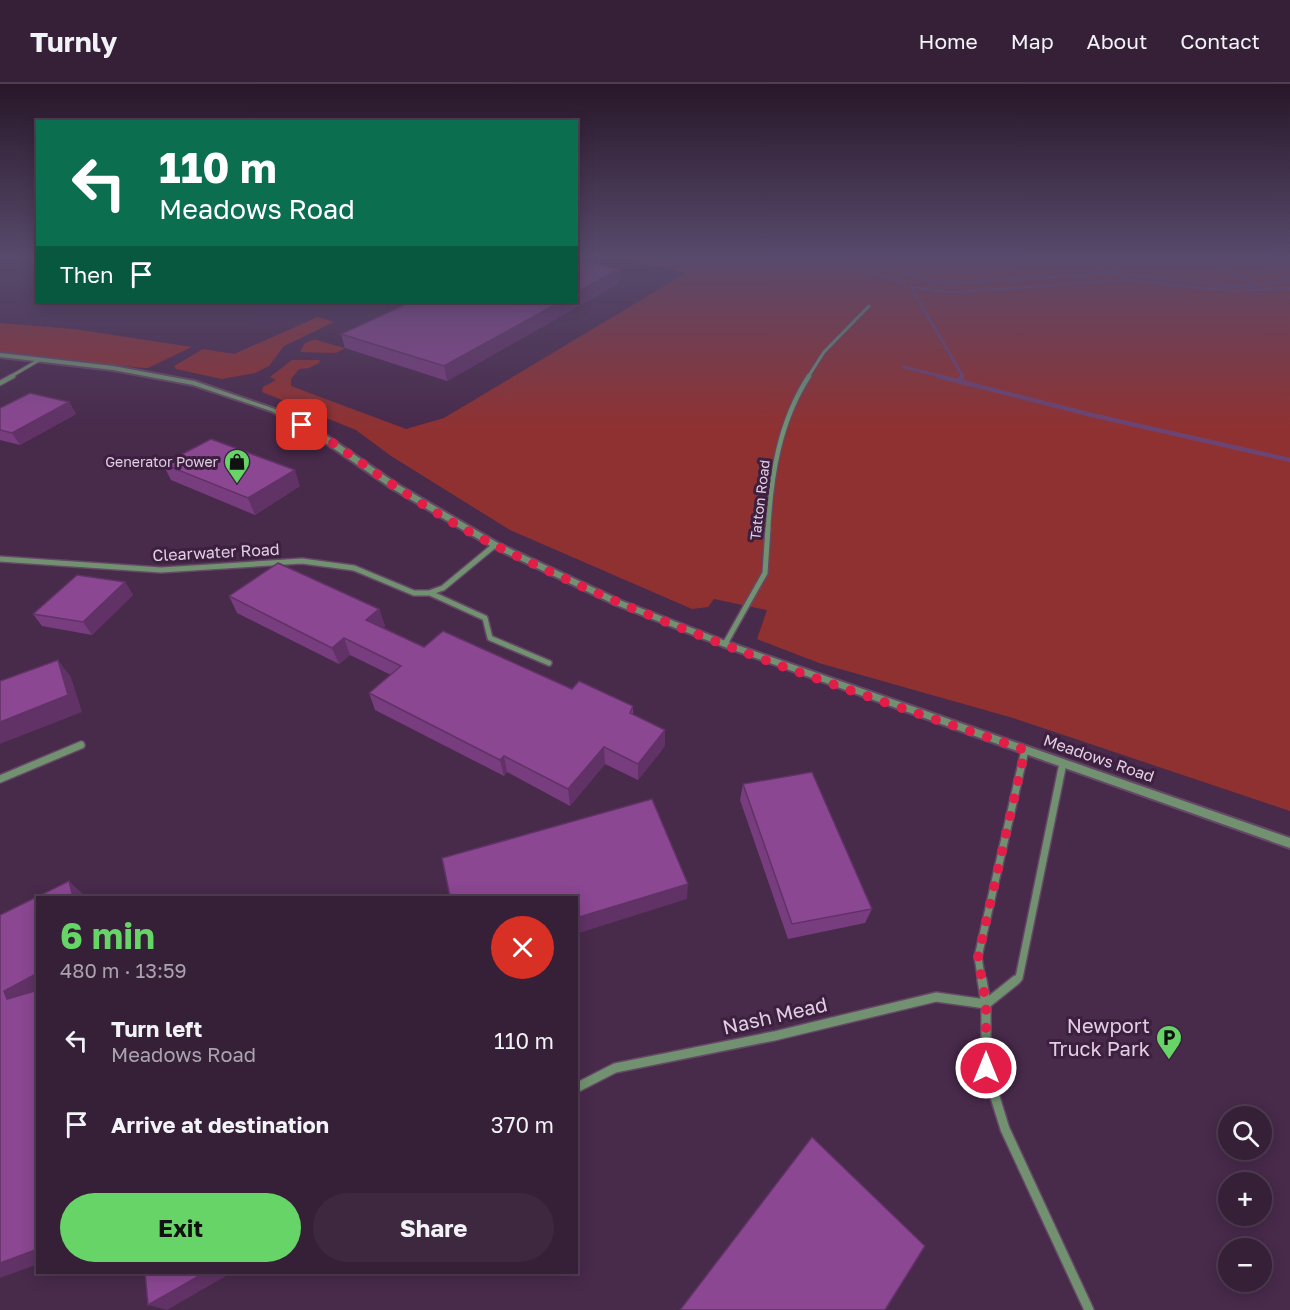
<!DOCTYPE html>
<meta charset="utf-8">
<style>
body{margin:0;font-family:"Golos Text",sans-serif;background:#3d2840;color:#f1f3f6;height:100vh;display:flex;flex-direction:column;font-size:22px;white-space:nowrap}
*{box-sizing:border-box;margin:0}
p{font-size:20px;color:#aaa3ae}
.icon{flex:none;width:33px;height:33px;fill:none;stroke:currentColor;stroke-width:2;stroke-linecap:round;stroke-linejoin:round}
.map{position:relative;flex:1;overflow:hidden}
.panel{position:absolute;left:36px;top:812px;width:542px;height:378px;display:flex;flex-direction:column;background:#362038;border-radius:0px;box-shadow:0 3px 15px #0003,0 0 0 2px #503e53}
.panel>*{flex:none}
.banner{position:absolute;left:36px;top:36px;width:542px;height:183px;border-radius:0px;box-shadow:0 3px 15px #0003,0 0 0 2px #503e53;background:#0b6e4f;color:#fff;overflow:hidden}
.tools{position:absolute;left:1218px;top:1022px;display:grid;gap:12px}
.tools a{display:grid;place-items:center;width:54px;height:54px;border-radius:50%;background:#362038;box-shadow:0 3px 15px #0003,0 0 0 2px #503e53;font-size:30px}
.pin{position:absolute;display:grid;place-items:center;width:51px;height:51px;color:#fff;margin:-26px;border-radius:12px;box-shadow:0 3px 9px #0006}
.me{position:absolute;width:66px;margin:-33px;rotate:0deg;stroke-linejoin:round;filter:drop-shadow(0 0 4px #0008)}
.turn{display:flex;align-items:center;gap:21px;height:126px;padding:0 24px;font-size:27px}
.turn .icon{width:78px;height:78px;stroke-width:2.5}
.turn b{display:block;font-size:42px;line-height:51px}
.then{display:flex;align-items:center;height:57px;padding:0 24px;background:#0003;gap:12px;font-size:22px}
.round{display:grid;place-items:center;flex:none;width:63px;height:63px;border-radius:32px;background:#3d2840}
.summary{display:flex;align-items:center;justify-content:space-between;height:102px;padding:0 24px}
h1{font-size:36px;font-weight:700;line-height:45px;color:#66d466}
.action{display:flex;gap:12px;margin-top:auto;padding:12px 24px}
.action a{flex:1;height:69px;border-radius:36px;background:#66d466;color:#111;font-size:24px;font-weight:700;line-height:69px;text-align:center}
.action a+a{background:#3d2840;color:#f1f3f6}
ul{padding:0;list-style:none}
li{display:flex;align-items:center;gap:18px;height:84px;padding:0 24px}
li div{flex:1}
li b{display:block;font-size:22px}
li em{font-style:normal}
header{display:flex;align-items:center;gap:36px;box-sizing:border-box;height:84px;padding:0 30px;background:#362038;border-bottom:2px solid #503e53}
header strong{font-size:28px}
nav{display:flex;gap:33px;margin-inline-start:auto;font-size:21px}
.map>svg:first-child{display:block}
.green{fill:#903131}
.lines{fill:none;stroke-linecap:round;stroke-linejoin:round}
.stream-far1{stroke:#6d4371;stroke-width:3}
.stream{stroke:#6d4371;stroke-width:4.5}
.minor-far4-casing{stroke:#644866;stroke-width:4.5}
.minor-far3-casing{stroke:#644866;stroke-width:7}
.minor-far2-casing{stroke:#644866;stroke-width:8}
.minor-far1-casing{stroke:#644866;stroke-width:10}
.minor-casing{stroke:#644866;stroke-width:12}
.tertiary-casing{stroke:#644866;stroke-width:4}
.minor-far4{stroke:#719170;stroke-width:3}
.minor-far3{stroke:#719170;stroke-width:4.5}
.minor-far2{stroke:#719170;stroke-width:5}
.minor-far1{stroke:#719170;stroke-width:7}
.minor{stroke:#719170;stroke-width:9}
.tertiary{fill:#719170;fill-rule:evenodd}
.wall{fill:#783d7e}
.shaded-wall{fill:#613266}
.building{fill:#8b4792;stroke:#613266;stroke-width:1.5}
.route{stroke:#e11d48;stroke-width:10;stroke-dasharray:0 18}
.labels{text-anchor:middle;stroke-width:6;stroke-linejoin:round;paint-order:stroke}
.far-poi-label{font-size:14px;fill:#e1cee2;stroke:#3d2040;text-anchor:end}
.far-street-label{font-size:14px;fill:#e1cee2;stroke:#3d2040}
.street-label{font-size:16px;fill:#e1cee2;stroke:#3d2040}
.near-street-label{font-size:20px;fill:#e1cee2;stroke:#3d2040}
.near-poi-label{font-size:20px;fill:#e1cee2;stroke:#3d2040;text-anchor:end}
</style>
<header>
<strong>Turnly</strong>
<nav><a>Home</a><a>Map</a><a>About</a><a>Contact</a></nav>
</header>
<div class="map">
<svg width="1290" height="1226" viewBox="0 0 1290 1226">
<rect width="100%" height="100%" fill="#482a4b"/>
<!-- green -->
<path class="green" d="M623 174H1290V727L1013 634 819 579 757 555 767 526 714 515 708 523 692 525 510 446 391 372 356 346 262 308 263 303 276 296 270 293 292 276H320L319 279 309 284 299 285 291 295V302L406 345 444 334 686 189Z
M318 233 334 238 284 262 269 282 255 289 222 295 176 285 174 282 203 265 234 270Z
M0 239 74 245 192 263 148 284H143L0 269Z
M313 256H316L345 264 336 269 300 268 305 259Z"/>
<g class="lines">
<!-- stream-far1 -->
<path class="stream-far1" d="M834 174 904 200
M862 174 928 197 946 200 1116 189 1229 202 1259 201 1290 196
M1086 174 1102 179
M1210 174 1233 190 1259 201
M904 283 944 293
M961 293 962 291 911 203 943 208H962L1121 196 1233 207 1290 204"/>
<!-- stream -->
<path class="stream" d="M938 292 1096 332 1290 376
M959 298 962 292"/>
<defs>
<path id="minor-far4" d="M10 293 39 276
M808 293 824 268 869 222"/>
<path id="minor-far3" d="M0 299 13 292
M768 446C771 392 779 338 809 292"/>
<path id="minor-far2" d="M0 475 161 486 302 477 354 484 414 509H429L443 504 495 461
M430 509 485 534 490 554 549 579
M725 560 765 489 768 444"/>
<path id="minor-far1" d="M0 695 81 661
M982 898 978 873 1025 666
M1014 898 1019 894 1063 679"/>
<path id="minor" d="M982 896 986 920V984L1005 1045 1089 1226
M576 1004 615 984 774 952 936 913 986 920 1016 896"/>
<path id="tertiary" d="M0 269 113 282 194 297 275 325 320 347 397 400 498 459 622 517 728 558 1290 754V764L722 562 616 521 492 463 391 404 314 351 271 327 193 301 113 286 0 273Z"/>
</defs>
<!-- minor-far4 casing -->
<use href="#minor-far4" class="minor-far4-casing"/>
<!-- minor-far3 casing -->
<use href="#minor-far3" class="minor-far3-casing"/>
<!-- minor-far2 casing -->
<use href="#minor-far2" class="minor-far2-casing"/>
<!-- minor-far1 casing -->
<use href="#minor-far1" class="minor-far1-casing"/>
<!-- minor casing -->
<use href="#minor" class="minor-casing"/>
<!-- tertiary casing -->
<use href="#tertiary" class="tertiary-casing"/>
<!-- minor-far4 -->
<use href="#minor-far4" class="minor-far4"/>
<!-- minor-far3 -->
<use href="#minor-far3" class="minor-far3"/>
<!-- minor-far2 -->
<use href="#minor-far2" class="minor-far2"/>
<!-- minor-far1 -->
<use href="#minor-far1" class="minor-far1"/>
<!-- minor -->
<use href="#minor" class="minor"/>
<!-- tertiary -->
<use href="#tertiary" class="tertiary"/>
</g>
<!-- wall -->
<path class="wall" d="M619 199 447 297 345 264 341 250Z
M69 318 76 330 20 361 0 356V324Z
M163 380 300 402 255 431 171 396Z
M125 498 133 511 92 551 42 542 33 530Z
M229 512 379 525 385 542 383 544 424 563 633 622V631L665 662 638 696 605 680 570 722 507 688 504 692 375 626 369 609 391 591 350 571 339 580 237 529Z
M743 700 872 825 865 839 788 855 740 716Z"/>
<!-- shaded-wall -->
<path class="shaded-wall" d="M619 185V199L447 297 444 282 560 218H576V209Z
M69 318 76 330 20 361 12 349Z
M295 386 300 402 255 431 248 414Z
M125 498 133 511 92 551 83 538Z
M379 525 385 542 372 553 366 536Z
M344 554 350 571 339 580 332 564Z
M58 576 71 593 82 628 0 660V638Z
M665 646V662L638 696V680Z
M604 663 605 680 570 722 568 705Z
M504 672 507 688 504 692 500 676Z
M69 797 85 812V813H73Z
M688 800 687 815 576 850V834Z
M38 889V913L7 915 4 907Z
M38 1165V1180L0 1194V1179Z
M206 1188H233L167 1226 148 1221Z"/>
<!-- building -->
<path class="building" d="M576 175 619 185 576 209Z
M411 218H560L444 282 341 250Z
M30 309 69 318 12 349 0 346V324Z
M211 355 295 386 248 414 163 380Z
M278 479 379 525 366 536 424 563 443 547 572 605 579 597 633 622 630 629 665 646 638 680 604 663 568 705 504 672 500 676 369 609 401 582 344 554 332 564 229 512Z
M77 491 125 498 83 538 33 530Z
M58 576 68 611 0 638V597Z
M812 688 872 825 792 840 743 700Z
M652 715 688 800 576 834V813H450L442 774Z
M69 797 73 813H38V889L4 907 7 915 38 906V1165L0 1179V831Z
M812 1053 925 1162 885 1226H680Z
M145 1188H206L148 1221Z"/>
<!-- sky -->
<linearGradient id="sky" x2="0" y2="1"><stop stop-color="#281729"/><stop offset="0.5" stop-color="#584a6c"/><stop offset="1" stop-color="#584a6c" stop-opacity="0"/></linearGradient>
<rect width="1290" height="346" fill="url(#sky)"/>
<g class="lines">
<!-- route -->
<path class="route" d="M302 341C335 358 363 381 393 401 426 423 460 444 495 461 664 547 847 605 1025 666L978 873 986 920V984"/>
</g>
<!-- icons -->
<defs>
<symbol id="shop-pin" viewBox="-11 -11 22 30"><path d="M0 17L-7.5 6A9.5 9.5 0 1 1 7.5 6Z" fill="#66d466" stroke="#3d2040"/><path d="M-5-2.5h2.3a2.7 3.5 0 0 1 5.4 0H5L5.5 6h-11ZM-1.5-2.5h3a1.5 2.3 0 0 0-3 0Z" fill="#111"/></symbol>
<symbol id="parking-pin" viewBox="-11 -11 22 30"><path d="M0 17L-7.5 6A9.5 9.5 0 1 1 7.5 6Z" fill="#66d466" stroke="#3d2040"/><path d="M-3.5-5.5H1a3.5 3.5 0 0 1 0 7H-1V5.5H-3.5ZM-1-3.4V-.6H.8a1.4 1.4 0 0 0 0-2.8Z" fill="#111"/></symbol>
</defs>
<g fill-rule="evenodd">
<use href="#shop-pin" x="222" y="363" width="30" height="40"/>
<use href="#parking-pin" x="1154" y="939" width="30" height="40"/>
</g>
<g class="labels">
<!-- far-poi labels -->
<g class="far-poi-label">
<text x="218" y="383">Generator Power</text>
</g>
<!-- far-street labels -->
<g class="far-street-label">
<text transform="translate(760 416) rotate(-83)" y="5">Tatton Road</text>
</g>
<!-- street labels -->
<g class="street-label">
<text transform="translate(216 468) rotate(-3)" y="6">Clearwater Road</text>
<text transform="translate(1099 674) rotate(19)" y="6">Meadows Road</text>
</g>
<!-- near-street labels -->
<g class="near-street-label">
<text transform="translate(775 932) rotate(-13)" y="7">Nash Mead</text>
</g>
<!-- near-poi labels -->
<g class="near-poi-label">
<text x="1150" y="949">Newport<tspan x="1150" dy="23">Truck Park</tspan></text>
</g>
</g>
</svg>
<div class="tools">
<a><svg class="icon" aria-label="search" viewBox="0 0 24 24"><circle cx="10" cy="10" r="6"/><path d="M15 15l6 6"/></svg></a>
<a>+</a>
<a>−</a>
</div>
<div class="pin" style="left:302px;top:341px;background:#d93025"><svg class="icon" aria-label="arrive" viewBox="0 0 24 24"><path d="M6 21V4h12l-3 4 3 4H6"/></svg></div>
<svg class="me" style="left:986px;top:984px" viewBox="-20 -20 40 40"><circle r="17" fill="#e11d48" stroke="#fff" stroke-width="3"/><path d="M0-11L8 9 0 5-8 9z" fill="#fff"/></svg>
<div class="banner">
<div class="turn"><svg class="icon" aria-label="left" viewBox="0 0 24 24"><path d="M17 20v-9H6M10 6l-5 5 5 5"/></svg><div><b>110 m</b>Meadows Road</div></div>
<div class="then">Then<svg class="icon" aria-label="arrive" viewBox="0 0 24 24"><path d="M6 21V4h12l-3 4 3 4H6"/></svg></div>
</div>
<section class="panel">
<div class="summary"><div><h1>6 min</h1><p>480 m · 13:59</p></div><a class="round" style="background:#d93025;color:#fff"><svg class="icon" aria-label="close" viewBox="0 0 24 24"><path d="M6 6l12 12M18 6L6 18"/></svg></a></div>
<ul>
<li><svg class="icon" aria-label="left" viewBox="0 0 24 24"><path d="M17 20v-9H6M10 6l-5 5 5 5"/></svg><div><b>Turn left</b><p>Meadows Road</p></div><em>110 m</em></li>
<li><svg class="icon" aria-label="arrive" viewBox="0 0 24 24"><path d="M6 21V4h12l-3 4 3 4H6"/></svg><div><b>Arrive at destination</b></div><em>370 m</em></li>
</ul>
<div class="action"><a>Exit</a><a>Share</a></div>
</section>
</div>
